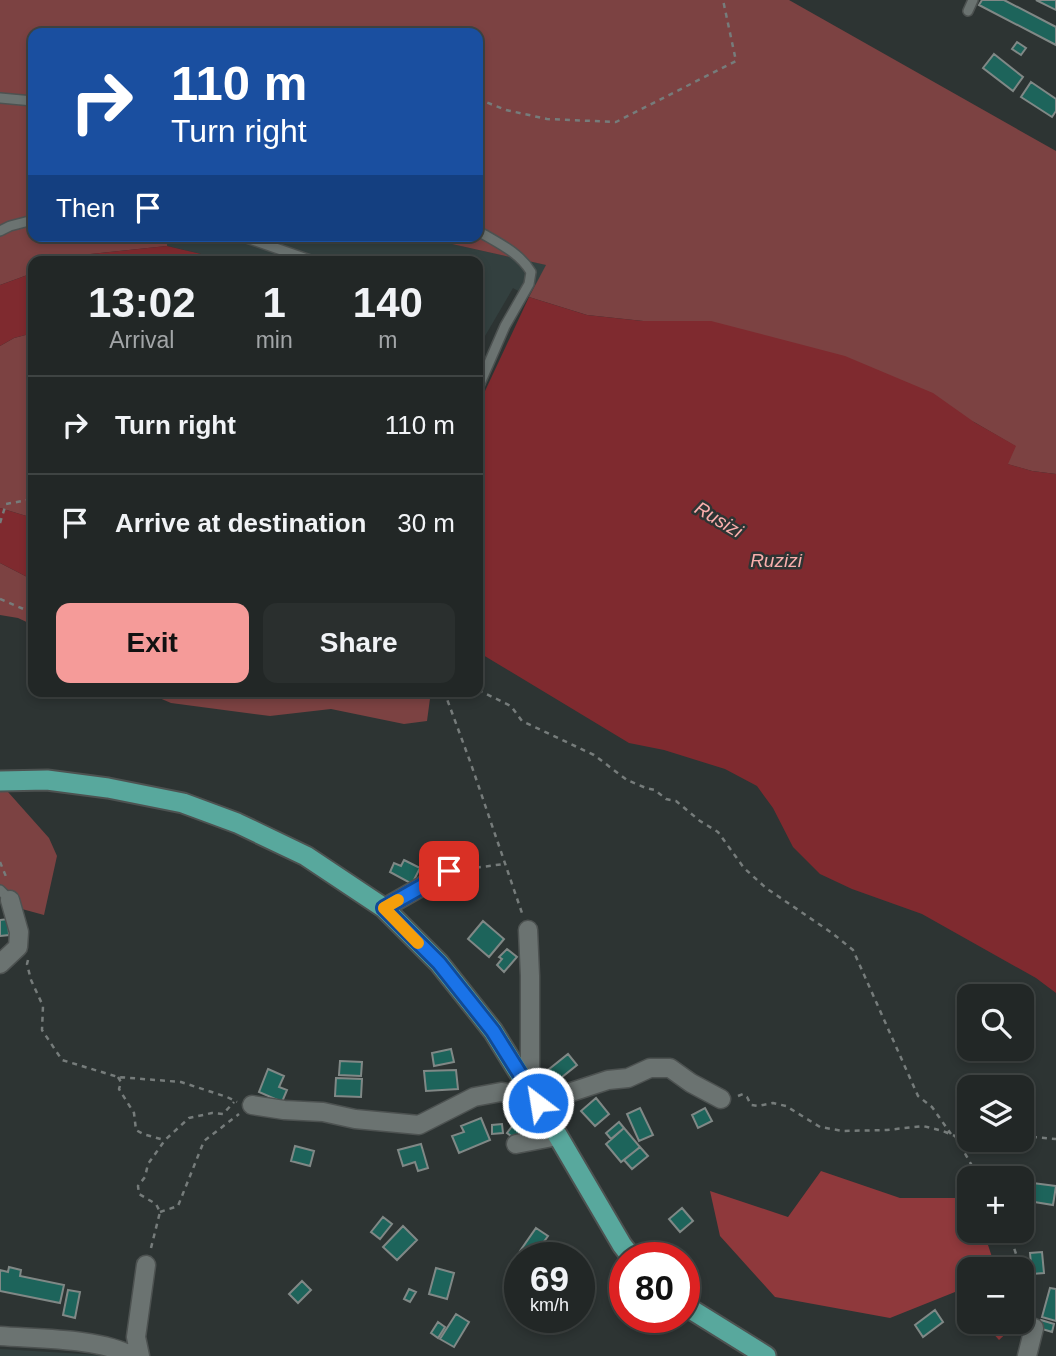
<!DOCTYPE html>
<meta charset="utf-8">
<style>
body{margin:0;font-family:Arial,sans-serif;background:#2a2f2e;color:#f1f3f6;height:100vh;display:flex;flex-direction:column;font-size:26px;white-space:nowrap}
*{box-sizing:border-box;margin:0}
p{font-size:23px;color:#a2a5a7}
.icon{flex:none;width:38px;height:38px;fill:none;stroke:currentColor;stroke-width:2;stroke-linecap:round;stroke-linejoin:round}
.map{position:relative;flex:1;overflow:hidden}
.sheet{position:absolute;left:28px;top:256px;width:455px;height:441px;display:flex;flex-direction:column;background:#222726;border-radius:14px;box-shadow:0 4px 10px #0003,0 0 0 2px #3f4443}
.sheet>*{flex:none}
.banner{position:absolute;left:28px;top:28px;width:455px;height:214px;border-radius:14px;box-shadow:0 4px 10px #0003,0 0 0 2px #3f4443;background:#1a4fa0;color:#fff;overflow:hidden}
.fabs{position:absolute;left:957px;top:984px;display:grid;gap:14px}
.fabs a{display:grid;place-items:center;width:77px;height:77px;border-radius:14px;background:#222726;box-shadow:0 4px 10px #0003,0 0 0 2px #3f4443;font-size:35px}
.speed{position:absolute;left:504px;top:1242px;display:flex;gap:14px;font-size:35px;font-weight:700;text-align:center}
.speed>*{display:grid;place-content:center;width:91px;height:91px;border-radius:50%;background:#222726;box-shadow:0 4px 10px #0003,0 0 0 2px #3f4443;line-height:1}
.speed small{font-size:18px;font-weight:400}
.speed .limit{border:10px solid #d22;background:#fff;color:#111}
.pin{position:absolute;display:grid;place-items:center;width:60px;height:60px;color:#fff;margin:-30px;border-radius:14px;box-shadow:0 4px 10px #0006}
.me{position:absolute;width:77px;margin:-38px;rotate:329deg;stroke-linejoin:round;filter:drop-shadow(0 0 5px #0008)}
.turn{display:flex;align-items:center;gap:24px;height:147px;padding:0 28px;font-size:32px}
.turn .icon{width:91px;height:91px;stroke-width:2.5}
.turn b{display:block;font-size:49px;line-height:60px}
.then{display:flex;align-items:center;height:66px;padding:0 28px;background:#0003;gap:14px;font-size:26px}
.eta{display:flex;justify-content:space-evenly;align-items:center;height:119px;text-align:center}
.eta b{font-size:42px;font-weight:600;line-height:49px}
.action{display:flex;gap:14px;margin-top:auto;padding:14px 28px}
.action a{flex:1;height:80px;border-radius:14px;background:#f59b99;color:#111;font-size:28px;font-weight:600;line-height:80px;text-align:center}
.action a+a{background:#2a2f2e;color:#f1f3f6}
ul{padding:0;list-style:none}
li{display:flex;align-items:center;gap:21px;height:98px;padding:0 28px;border-top:2px solid #3f4443}
li div{flex:1}
li b{display:block;font-size:26px}
li em{font-style:normal}
.map>svg:first-child{display:block}
.built{fill:#33403f}
.green{fill:#7c4242}
.forest{fill:#8f393c}
.water{fill:#7f2a2f}
.building{fill:#1d645b;stroke:#808886;stroke-width:2}
.lines{fill:none;stroke-linecap:round;stroke-linejoin:round}
.service-casing{stroke:#4d5251;stroke-width:12}
.minor-casing{stroke:#4d5251;stroke-width:21}
.trunk-casing{stroke:#4d5251;stroke-width:23}
.path{stroke:#767c7b;stroke-width:2.5;stroke-dasharray:5 5;stroke-linecap:butt}
.service{stroke:#6b7371;stroke-width:9}
.minor{stroke:#6b7371;stroke-width:18}
.trunk{stroke:#58a89d;stroke-width:19}
.route-casing{stroke:#114b97;stroke-width:18}
.route{stroke:#1a73e8;stroke-width:12}
.slow{stroke:#f59e0b;stroke-width:12}
.labels{text-anchor:middle;stroke-width:5;stroke-linejoin:round;paint-order:stroke}
.water-label{font-size:19px;font-style:italic;fill:#faafad;stroke:#2d3433}
</style>
<div class="map">
<svg width="1056" height="1356" viewBox="0 0 1056 1356">
<rect width="100%" height="100%" fill="#2d3433"/>
<!-- built -->
<path class="built" d="M168 236H416L547 265 529 297 513 288 478 348V261H231L167 246Z
M0 1349 116 1356H0Z"/>
<!-- green -->
<path class="green" d="M0 0H789L1056 151V474L1032 471 1007 464 1015 446 974 422 643 321 587 315 529 297 546 265 416 236H478V33H33V236H168L167 246 81 255 66 261H33V273L0 285Z
M33 333V518L0 508V346L14 338Z
M0 563 33 580V625L18 618 0 615Z
M143 691H431L427 721 404 724 331 709 270 716 171 703Z
M0 783 49 838 57 856 44 915 0 903Z"/>
<!-- forest -->
<path class="forest" d="M821 1171 900 1198H969L970 1230H983L996 1269H970L969 1308 955 1292 890 1318 775 1297 720 1236 710 1191 788 1217Z
M982 1321H1013L1015 1325 999 1340Z"/>
<!-- water -->
<path class="water" d="M167 246 231 261H66L81 255Z
M33 273V333L14 338 0 346V285Z
M529 297 587 315 643 321H711L845 356 933 393 974 422 1016 446 1008 464 1032 471 1056 474V993L1036 978 922 914 852 889 820 874 793 847 773 808 757 786 725 769 664 750 629 743 478 652V406Z
M0 508 33 518V580L0 563Z"/>
<!-- building -->
<path class="building" d="M982 0H1004L1056 27V45L979 5Z
M1036 0H1056V10Z
M1017 42 1026 48 1021 55 1012 49Z
M994 54 1023 77 1013 91 983 68Z
M1031 82 1056 99V111L1052 117 1021 97Z
M404 860 420 868 412 884 390 872 394 863 401 866Z
M8 919 9 935 0 936V920Z
M483 921 504 939 489 957 468 939Z
M507 949 517 957 504 972 497 965 502 959 499 957Z
M451 1049 454 1062 434 1066 432 1053Z
M568 1054 577 1065 557 1081 548 1070Z
M340 1061 362 1062 361 1076 339 1075Z
M268 1069 284 1076 279 1087 287 1090 282 1102 259 1092Z
M456 1070 458 1089 426 1091 424 1071Z
M336 1078 362 1079 361 1097 335 1096Z
M596 1098 609 1114 595 1126 581 1111Z
M640 1108 653 1135 639 1141 627 1114Z
M705 1108 712 1121 698 1128 692 1115Z
M481 1118 490 1140 459 1153 452 1136 464 1132 461 1126Z
M619 1122 624 1128 611 1139 606 1133Z
M502 1124 503 1133 492 1134V1125Z
M513 1125 524 1133 518 1141 507 1133Z
M624 1128 640 1147 621 1162 606 1144Z
M421 1144 428 1168 418 1171 415 1162 403 1166 398 1150Z
M295 1146 314 1151 310 1166 291 1161Z
M640 1147 648 1156 632 1169 624 1160Z
M1006 1167 1023 1170 1022 1178H1005Z
M1025 1182 1056 1186 1053 1205 1022 1200Z
M682 1208 693 1221 680 1232 669 1219Z
M383 1217 392 1224 380 1239 371 1232Z
M403 1226 417 1240 397 1260 383 1247Z
M536 1228 548 1236 532 1258H524L526 1255 520 1251Z
M1042 1252 1044 1273 1032 1274 1030 1253Z
M9 1267 21 1270 20 1276 64 1285 60 1303 0 1291V1270L8 1272Z
M436 1268 454 1273 447 1299 429 1294Z
M302 1281 311 1290 298 1303 289 1294Z
M1050 1288 1056 1289V1321L1042 1317Z
M409 1289 416 1292 410 1302 404 1299Z
M68 1290 80 1292 75 1318 63 1315Z
M935 1310 943 1322 923 1337 915 1325Z
M456 1314 469 1322 454 1347 440 1339Z
M1041 1320 1054 1324 1052 1332 1039 1328Z
M438 1322 445 1327 438 1338 431 1333Z"/>
<g class="lines">
<defs>
<path id="service" d="M968 11 973 0
M0 98 33 101
M0 231 10 226 33 220
M478 231C498 243 519 252 531 272L529 284 505 326 478 388
M241 236 313 261
M0 890 10 900"/>
<path id="minor" d="M384 908 449 871
M0 964 18 947 19 932 10 900
M538 1103 608 1080 628 1078 650 1068H670L691 1083 721 1099
M252 1105 284 1110 323 1112 355 1119 419 1125 474 1097 501 1092 515 1094 530 1090V976L528 930
M516 1144 558 1136
M0 1336C38 1339 100 1338 132 1356
M140 1356 136 1337 146 1265
M1027 1356 1034 1328"/>
<path id="trunk" d="M0 781 47 780 108 788 183 803 237 823 306 856 384 908 439 963 493 1031 558 1136 622 1245 632 1258
M684 1305 766 1356"/>
</defs>
<!-- service casing -->
<use href="#service" class="service-casing"/>
<!-- minor casing -->
<use href="#minor" class="minor-casing"/>
<!-- trunk casing -->
<use href="#trunk" class="trunk-casing"/>
<!-- path -->
<path class="path" d="M286 33V31L305 28 329 33
M478 99 506 110 547 119 616 122 736 61 723 0
M0 523 6 504 33 499
M0 599 33 613
M478 690 511 706 522 721 594 755 627 780 646 788 655 790 666 799 676 801 700 821 718 832 744 868 766 888 832 933 853 950 918 1096 932 1107 951 1134
M444 691 471 764 523 916
M0 862 7 879
M466 869 504 864
M28 960 27 964 31 980 43 1006 42 1030 62 1060 118 1077 181 1082 227 1097 237 1102
M118 1077 121 1082 119 1089 134 1113 136 1130 143 1134 164 1140
M738 1096 743 1094 747 1097 751 1105 758 1106 773 1103 786 1106 820 1127 843 1131 887 1130 923 1126 943 1131 955 1136 970 1138
M955 1136 979 1178
M1022 1136 1056 1139
M983 1139 998 1141 1006 1139
M160 1212 178 1206 204 1141 239 1114
M1008 1230 1021 1269
M151 1248 160 1212 156 1204 139 1194 138 1186 145 1177 148 1164 165 1140 189 1118 212 1113 223 1114 234 1102
M1022 1271 1034 1311"/>
<!-- service -->
<use href="#service" class="service"/>
<!-- minor -->
<use href="#minor" class="minor"/>
<!-- trunk -->
<use href="#trunk" class="trunk"/>
</g>
<g class="lines">
<defs>
<path id="route" d="M449 871 384 908 439 963 493 1031 538 1103"/>
</defs>
<!-- route casing -->
<use href="#route" class="route-casing"/>
<!-- route -->
<use href="#route" class="route"/>
<!-- slow -->
<path class="slow" d="M398 900 384 908 418 943"/>
</g>
<g class="labels">
<!-- water labels -->
<g class="water-label">
<text transform="translate(719 519) rotate(31)" y="7">Rusizi</text>
<text x="776" y="567">Ruzizi</text>
</g>
</g>
</svg>
<div class="fabs">
<a><svg class="icon" aria-label="search" viewBox="0 0 24 24"><circle cx="10" cy="10" r="6"/><path d="M15 15l6 6"/></svg></a>
<a><svg class="icon" aria-label="layers" viewBox="0 0 24 24"><path d="M12 4l9 5-9 5-9-5zM3 14l9 5 9-5"/></svg></a>
<a>+</a>
<a>−</a>
</div>
<div class="speed"><div>69<small>km/h</small></div><div class="limit">80</div></div>
<div class="pin" style="left:449px;top:871px;background:#d93025"><svg class="icon" aria-label="arrive" viewBox="0 0 24 24"><path d="M6 21V4h12l-3 4 3 4H6"/></svg></div>
<svg class="me" style="left:538px;top:1103px" viewBox="-20 -20 40 40"><circle r="17" fill="#1a73e8" stroke="#fff" stroke-width="3"/><path d="M0-11L8 9 0 5-8 9z" fill="#fff"/></svg>
<div class="banner">
<div class="turn"><svg class="icon" aria-label="right" viewBox="0 0 24 24"><path d="M7 20v-9h11M14 6l5 5-5 5"/></svg><div><b>110 m</b>Turn right</div></div>
<div class="then">Then<svg class="icon" aria-label="arrive" viewBox="0 0 24 24"><path d="M6 21V4h12l-3 4 3 4H6"/></svg></div>
</div>
<section class="sheet">
<div class="eta">
<div><b>13:02</b><p>Arrival</p></div>
<div><b>1</b><p>min</p></div>
<div><b>140</b><p>m</p></div>
</div>
<ul>
<li><svg class="icon" aria-label="right" viewBox="0 0 24 24"><path d="M7 20v-9h11M14 6l5 5-5 5"/></svg><div><b>Turn right</b></div><em>110 m</em></li>
<li><svg class="icon" aria-label="arrive" viewBox="0 0 24 24"><path d="M6 21V4h12l-3 4 3 4H6"/></svg><div><b>Arrive at destination</b></div><em>30 m</em></li>
</ul>
<div class="action"><a>Exit</a><a>Share</a></div>
</section>
</div>
